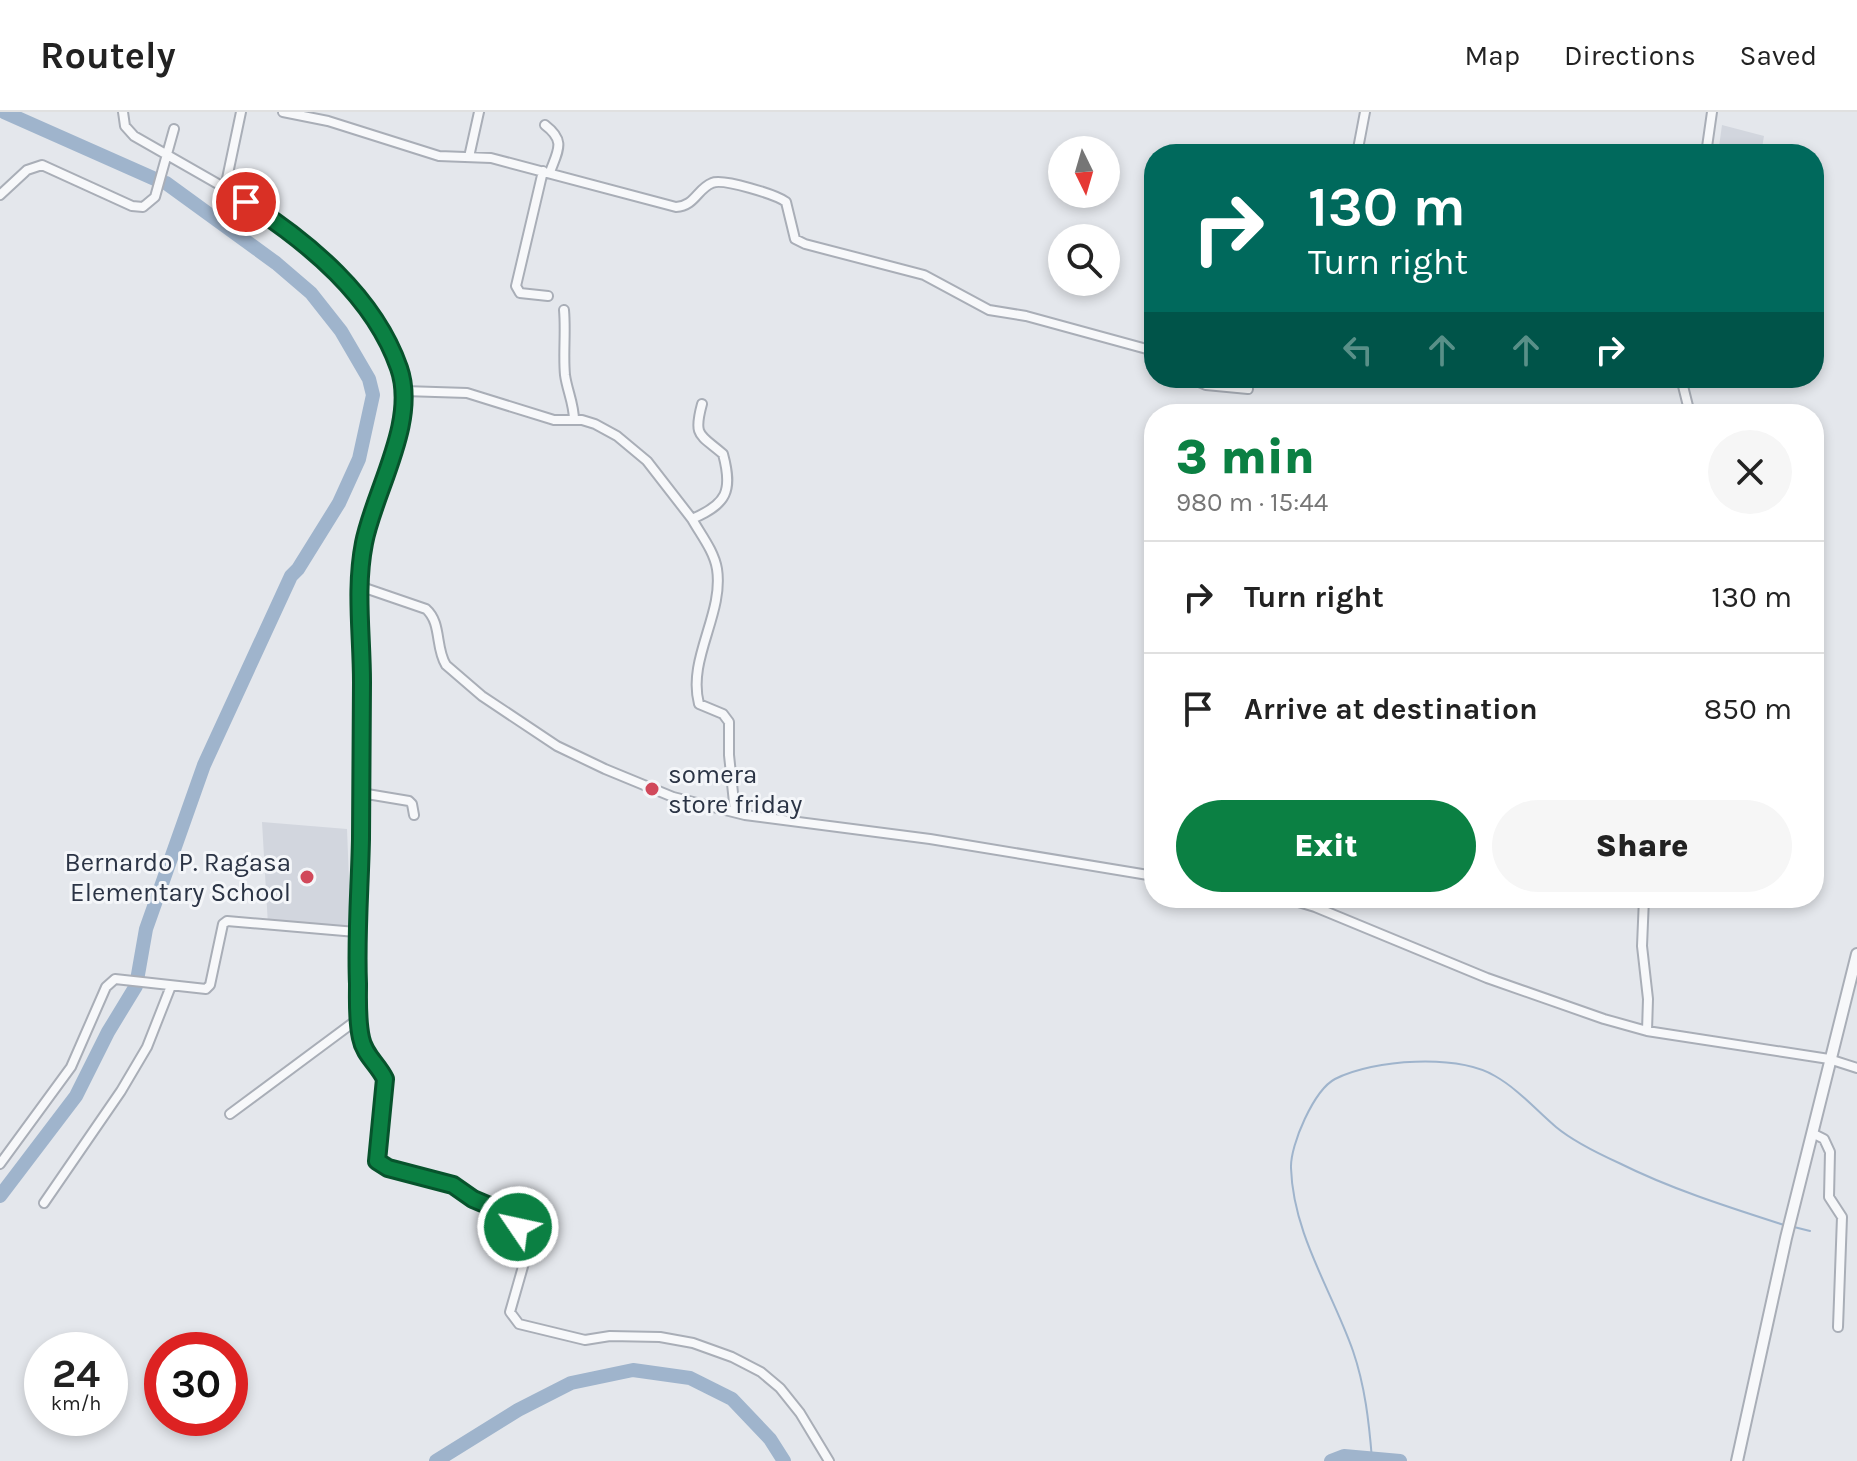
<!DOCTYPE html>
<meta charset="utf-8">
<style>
body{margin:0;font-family:Karla,sans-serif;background:#f6f6f6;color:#222;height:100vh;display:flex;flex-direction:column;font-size:30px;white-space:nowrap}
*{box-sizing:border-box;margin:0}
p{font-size:26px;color:#767676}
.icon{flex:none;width:44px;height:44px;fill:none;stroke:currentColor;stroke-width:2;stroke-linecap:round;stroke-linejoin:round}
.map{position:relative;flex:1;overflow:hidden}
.details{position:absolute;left:1144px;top:292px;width:680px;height:504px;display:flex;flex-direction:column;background:#fff;border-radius:32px;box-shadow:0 4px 12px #0003}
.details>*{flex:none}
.guide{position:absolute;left:1144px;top:32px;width:680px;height:244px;border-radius:32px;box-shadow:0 4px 12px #0003;background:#00695c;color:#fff;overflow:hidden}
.needle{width:52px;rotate:175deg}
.buttons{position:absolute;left:1048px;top:24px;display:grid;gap:16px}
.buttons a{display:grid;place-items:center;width:72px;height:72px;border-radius:50%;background:#fff;box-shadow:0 4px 12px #0003;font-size:40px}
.speed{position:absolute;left:24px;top:1220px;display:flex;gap:16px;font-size:40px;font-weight:700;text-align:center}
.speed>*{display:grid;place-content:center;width:104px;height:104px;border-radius:50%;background:#fff;box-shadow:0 4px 12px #0003;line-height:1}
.speed small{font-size:20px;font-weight:400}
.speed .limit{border:12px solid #d22;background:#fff;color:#111}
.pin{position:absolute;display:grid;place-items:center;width:68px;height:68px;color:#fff;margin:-34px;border:4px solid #fff;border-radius:50%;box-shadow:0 2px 8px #0007}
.me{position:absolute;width:88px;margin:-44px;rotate:304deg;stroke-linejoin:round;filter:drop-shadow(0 0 6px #0008)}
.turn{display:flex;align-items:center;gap:28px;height:168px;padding:0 32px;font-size:36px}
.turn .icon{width:104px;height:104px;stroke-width:2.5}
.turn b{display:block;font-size:56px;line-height:68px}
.lanes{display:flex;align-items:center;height:76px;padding:0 32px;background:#0003;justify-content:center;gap:40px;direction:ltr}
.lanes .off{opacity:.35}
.round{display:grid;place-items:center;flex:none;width:84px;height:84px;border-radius:42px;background:#f6f6f6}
.overview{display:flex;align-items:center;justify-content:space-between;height:136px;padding:0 32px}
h1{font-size:48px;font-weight:800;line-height:60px;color:#0b8043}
.cta{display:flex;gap:16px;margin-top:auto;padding:16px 32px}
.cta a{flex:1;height:92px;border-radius:48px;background:#0b8043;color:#fff;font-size:32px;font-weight:800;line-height:92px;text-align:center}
.cta a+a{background:#f6f6f6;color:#222}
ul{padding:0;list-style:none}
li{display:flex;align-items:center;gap:24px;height:112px;padding:0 32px;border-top:2px solid #e0e0e0}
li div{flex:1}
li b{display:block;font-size:30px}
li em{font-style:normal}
header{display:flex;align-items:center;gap:48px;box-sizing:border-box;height:112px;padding:0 40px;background:#fff;border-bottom:2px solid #e0e0e0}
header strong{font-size:38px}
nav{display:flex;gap:44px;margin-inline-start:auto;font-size:28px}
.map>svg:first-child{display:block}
.built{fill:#d2d6de}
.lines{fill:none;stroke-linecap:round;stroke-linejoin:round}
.stream{stroke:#9fb4cc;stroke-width:2}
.river{stroke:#9fb4cc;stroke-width:14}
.minor-casing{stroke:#a9aeb7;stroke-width:12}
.tertiary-casing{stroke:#a9aeb7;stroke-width:14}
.minor{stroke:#f7f8fa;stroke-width:8}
.tertiary{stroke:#f7f8fa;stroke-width:10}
.route-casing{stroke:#07532c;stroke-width:20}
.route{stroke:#0b8043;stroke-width:14}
.poi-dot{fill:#d1495b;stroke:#f4f6f9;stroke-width:3}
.labels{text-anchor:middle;stroke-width:6;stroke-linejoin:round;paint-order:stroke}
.poi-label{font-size:26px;fill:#2b3445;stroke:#f4f6f9;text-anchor:start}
</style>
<header>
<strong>Routely</strong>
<nav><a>Map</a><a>Directions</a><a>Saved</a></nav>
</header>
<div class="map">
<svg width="1857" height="1349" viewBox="0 0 1857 1349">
<rect width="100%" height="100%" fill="#e4e7ec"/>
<!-- built -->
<path class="built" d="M1722 13 1764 24 1761 42H1718Z
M262 710 347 717 351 818 268 813Z"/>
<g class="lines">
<!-- stream -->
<path class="stream" d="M1794 1115 1810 1119
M1372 1347C1369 1310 1365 1274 1353 1239 1332 1179 1293 1122 1291 1056 1290 1033 1314 978 1335 967 1374 947 1457 942 1495 964 1518 977 1536 998 1556 1015 1574 1030 1597 1041 1619 1051 1671 1077 1728 1095 1784 1113"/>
<!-- river -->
<path class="river" d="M4 0 155 67
M0 1084 76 984 108 920 136 874 146 817 204 653 291 464 298 457 339 391 359 347 373 283 369 267 341 219 311 181 276 151 166 71
M436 1349 518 1298 571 1271 633 1258 690 1266 732 1287 770 1327 784 1349
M1331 1349 1344 1344 1400 1349"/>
<defs>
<path id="minor" d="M123 0 125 14 134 24 225 76 289 118 364 192 386 228 399 256 404 279 396 330 383 377 370 407 359 474 362 567 361 745 356 820 358 907 364 936 385 967 377 1049 380 1053 388 1056 453 1073 473 1087 515 1106 526 1144 510 1200 519 1212 585 1228 610 1224 660 1225 693 1231 732 1245 761 1260 780 1276 800 1301 829 1349
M283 0 328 9 439 44 491 46 676 95C695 94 697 77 712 71 723 66 777 83 786 90L795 127 805 132 924 163 989 198 1026 204 1154 239
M545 13C566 29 558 38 550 60
M1357 42 1365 0
M1706 42 1712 0
M469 45 479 0
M543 59 516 174 520 181 548 184
M225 76 241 0
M0 83 27 58 42 53 132 94 143 95 155 85 174 17
M564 198C566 220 563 242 565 263 567 278 574 292 574 308
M1190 266 1206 273 1248 277
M1681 266 1690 302
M404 279 467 281 554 308H582L595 312 617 324 647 349 692 407C727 392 733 379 723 342 700 322 693 325 702 292
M692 407C701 423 714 439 717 457 724 502 687 547 699 592L723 602 729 610V643L735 700
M359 474 426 497C442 511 435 536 446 553L482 584 557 634 605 657 673 685 745 703 930 727 1154 764
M361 681 409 689 412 692 414 703
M1285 786 1315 795 1487 866 1604 907 1647 919 1829 947 1857 956
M1644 786 1642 834 1648 887 1647 919
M230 1002 358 907
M1814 1022 1824 1027 1830 1040 1829 1085 1842 1105 1838 1215
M0 1052 71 955 106 875 115 867 206 877 210 873 223 812 227 809 356 820
M44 1091 121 979 147 935 171 874"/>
<path id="tertiary" d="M1737 1349 1786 1126 1857 842"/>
</defs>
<!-- minor casing -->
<use href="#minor" class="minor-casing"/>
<!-- tertiary casing -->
<use href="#tertiary" class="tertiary-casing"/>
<!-- minor -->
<use href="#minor" class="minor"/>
<!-- tertiary -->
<use href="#tertiary" class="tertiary"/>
</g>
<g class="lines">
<defs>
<path id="route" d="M246 90C308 130 374 184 399 256 418 310 374 379 364 431 355 477 362 523 362 570 362 622 361 675 361 727 360 775 356 823 358 872 358 890 357 908 361 926 364 943 378 952 385 967L377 1049 388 1056 453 1073 473 1087 511 1103 515 1106 518 1115"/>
</defs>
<!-- route casing -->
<use href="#route" class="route-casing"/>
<!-- route -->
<use href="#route" class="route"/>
</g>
<!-- markers -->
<g class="poi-dot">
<circle cx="652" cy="677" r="8"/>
<circle cx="307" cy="765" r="8"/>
</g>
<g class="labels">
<!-- poi labels -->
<g class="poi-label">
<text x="668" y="671">somera<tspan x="668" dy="30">store friday</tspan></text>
<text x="291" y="759" text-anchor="end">Bernardo P. Ragasa<tspan x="291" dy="30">Elementary School</tspan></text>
</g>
</g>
</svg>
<div class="buttons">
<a><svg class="needle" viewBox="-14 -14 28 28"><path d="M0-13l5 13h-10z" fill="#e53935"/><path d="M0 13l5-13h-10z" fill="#767676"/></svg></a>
<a><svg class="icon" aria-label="search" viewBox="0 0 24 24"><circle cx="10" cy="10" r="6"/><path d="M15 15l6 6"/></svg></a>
</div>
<div class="speed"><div>24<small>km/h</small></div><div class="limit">30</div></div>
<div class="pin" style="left:246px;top:90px;background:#d93025"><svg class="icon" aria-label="arrive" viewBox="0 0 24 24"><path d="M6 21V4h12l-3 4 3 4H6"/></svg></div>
<svg class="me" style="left:518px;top:1115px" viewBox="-20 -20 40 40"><circle r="17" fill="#0b8043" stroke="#fff" stroke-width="3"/><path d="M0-11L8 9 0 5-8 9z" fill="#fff"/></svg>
<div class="guide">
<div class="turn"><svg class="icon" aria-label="right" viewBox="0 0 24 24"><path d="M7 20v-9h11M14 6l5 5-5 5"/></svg><div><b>130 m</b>Turn right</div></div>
<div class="lanes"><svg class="icon off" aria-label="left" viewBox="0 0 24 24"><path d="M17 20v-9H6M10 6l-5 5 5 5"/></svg><svg class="icon off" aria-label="ahead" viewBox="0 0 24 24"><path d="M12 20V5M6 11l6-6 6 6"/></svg><svg class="icon off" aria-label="ahead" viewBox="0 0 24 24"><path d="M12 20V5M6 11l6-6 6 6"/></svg><svg class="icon" aria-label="right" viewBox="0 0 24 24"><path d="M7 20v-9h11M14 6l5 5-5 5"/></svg></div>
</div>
<section class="details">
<div class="overview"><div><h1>3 min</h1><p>980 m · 15:44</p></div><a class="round"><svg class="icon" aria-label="close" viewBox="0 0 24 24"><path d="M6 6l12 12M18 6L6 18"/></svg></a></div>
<ul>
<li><svg class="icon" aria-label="right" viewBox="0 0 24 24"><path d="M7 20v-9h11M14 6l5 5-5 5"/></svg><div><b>Turn right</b></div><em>130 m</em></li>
<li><svg class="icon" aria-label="arrive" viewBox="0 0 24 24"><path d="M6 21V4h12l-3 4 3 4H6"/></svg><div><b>Arrive at destination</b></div><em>850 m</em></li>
</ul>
<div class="cta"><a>Exit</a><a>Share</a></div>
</section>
</div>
